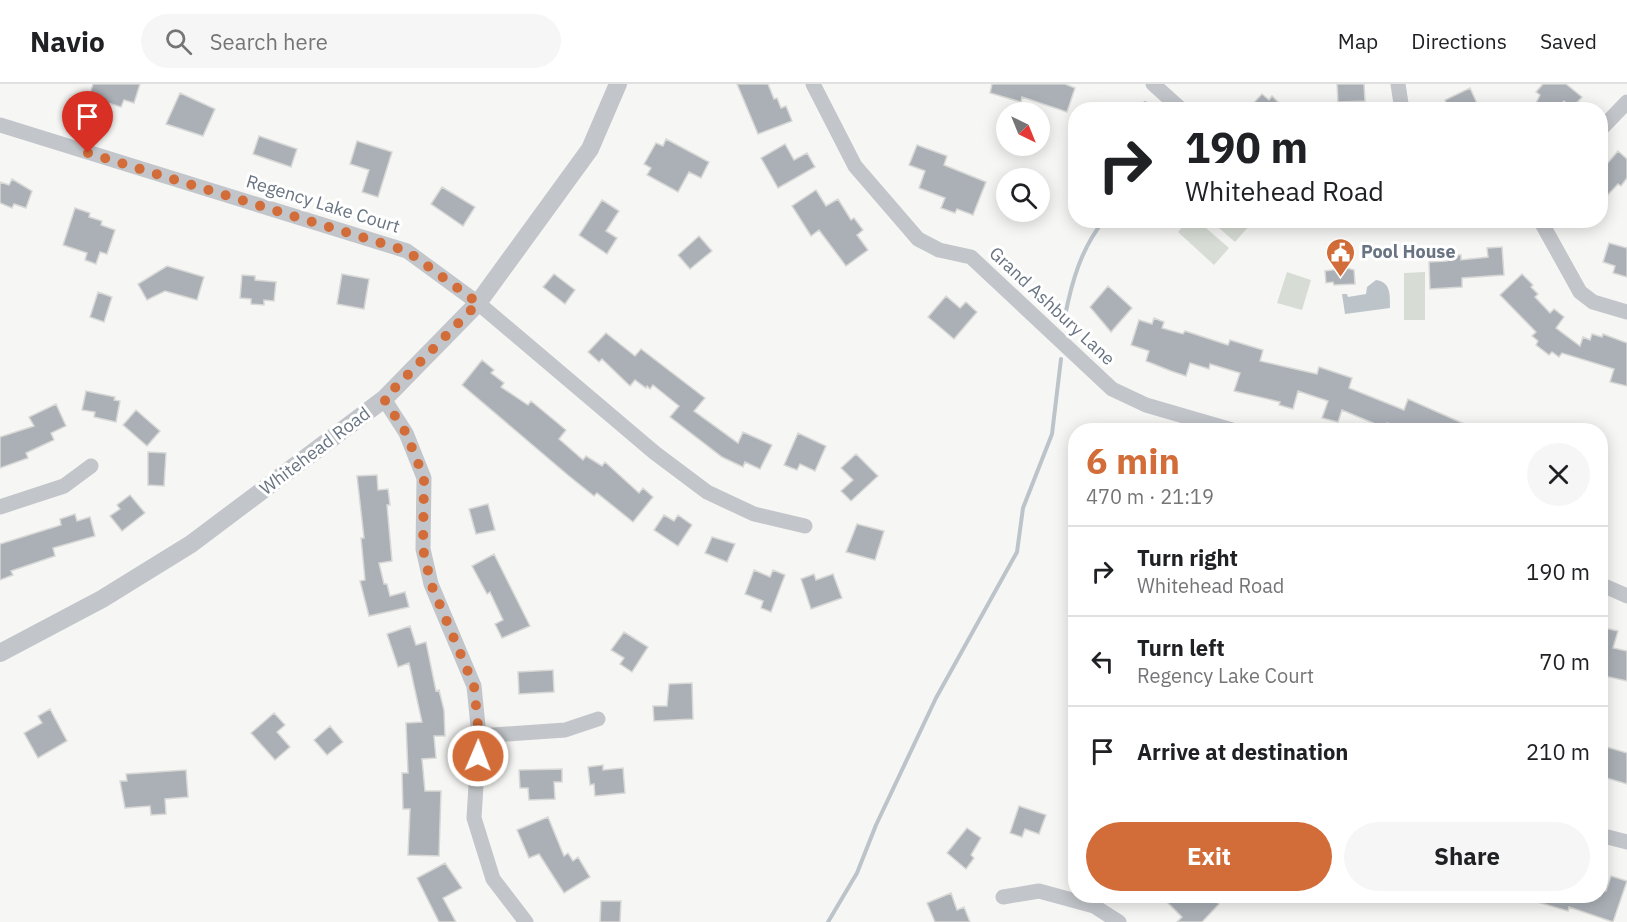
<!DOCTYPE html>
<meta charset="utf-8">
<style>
body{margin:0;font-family:"IBM Plex Sans",sans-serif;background:#f6f6f6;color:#202124;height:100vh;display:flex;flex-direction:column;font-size:22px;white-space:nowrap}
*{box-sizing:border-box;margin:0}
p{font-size:20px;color:#757577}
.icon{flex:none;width:33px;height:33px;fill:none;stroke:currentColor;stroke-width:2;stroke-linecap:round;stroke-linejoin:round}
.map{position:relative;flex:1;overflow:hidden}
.sheet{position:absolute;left:1068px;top:339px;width:540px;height:480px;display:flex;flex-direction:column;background:#fff;border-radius:24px;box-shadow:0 3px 15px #0003}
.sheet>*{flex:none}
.top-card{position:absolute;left:1068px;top:18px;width:540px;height:126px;border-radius:24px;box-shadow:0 3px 15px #0003;background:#fff;color:#202124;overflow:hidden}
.needle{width:39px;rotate:137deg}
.controls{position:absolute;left:996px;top:18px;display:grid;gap:12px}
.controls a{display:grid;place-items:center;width:54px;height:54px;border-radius:50%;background:#fff;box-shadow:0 3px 15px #0003;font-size:30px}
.pin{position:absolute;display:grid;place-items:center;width:51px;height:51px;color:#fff;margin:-62px -26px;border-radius:50% 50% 50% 0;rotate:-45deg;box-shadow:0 0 6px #0007}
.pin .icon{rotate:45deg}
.me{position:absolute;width:66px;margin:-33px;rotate:1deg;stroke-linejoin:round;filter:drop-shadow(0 0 4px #0008)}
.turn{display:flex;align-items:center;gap:21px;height:126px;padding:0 18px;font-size:27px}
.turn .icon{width:78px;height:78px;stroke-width:2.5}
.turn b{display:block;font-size:42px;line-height:51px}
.round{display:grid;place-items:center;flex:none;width:63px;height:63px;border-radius:32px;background:#f6f6f6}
.overview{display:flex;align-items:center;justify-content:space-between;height:102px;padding:0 18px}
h1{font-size:36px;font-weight:700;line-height:45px;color:#d26c38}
.button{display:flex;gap:12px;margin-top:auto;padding:12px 18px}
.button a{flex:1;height:69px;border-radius:36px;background:#d26c38;color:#fff;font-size:24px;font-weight:700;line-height:69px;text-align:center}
.button a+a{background:#f6f6f6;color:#202124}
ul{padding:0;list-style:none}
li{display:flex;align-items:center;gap:18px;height:90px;padding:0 18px;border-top:2px solid #e0e0e0}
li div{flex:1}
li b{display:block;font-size:22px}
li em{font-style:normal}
header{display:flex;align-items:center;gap:36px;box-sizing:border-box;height:84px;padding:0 30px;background:#fff;border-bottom:2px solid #e0e0e0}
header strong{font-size:28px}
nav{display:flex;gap:33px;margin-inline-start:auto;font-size:21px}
.search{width:420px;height:54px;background:#f6f6f6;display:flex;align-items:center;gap:15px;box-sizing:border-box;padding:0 21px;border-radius:33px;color:#757577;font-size:22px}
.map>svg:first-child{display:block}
.green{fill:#d7ddd5}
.water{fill:#bcc4ca}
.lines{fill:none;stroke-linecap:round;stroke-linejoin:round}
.stream{stroke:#bcc4ca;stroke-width:4}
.building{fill:#aab0b6;stroke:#d8d8d6;stroke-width:1.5}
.minor{stroke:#c2c5c9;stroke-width:15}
.tertiary{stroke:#c2c5c9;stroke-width:18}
.route{stroke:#d26c38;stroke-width:10;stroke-dasharray:0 18}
.labels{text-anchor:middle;stroke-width:6;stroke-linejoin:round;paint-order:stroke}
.street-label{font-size:18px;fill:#687482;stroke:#fff}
.poi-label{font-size:18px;font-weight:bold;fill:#687482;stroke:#fff;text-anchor:start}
</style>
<header>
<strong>Navio</strong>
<div class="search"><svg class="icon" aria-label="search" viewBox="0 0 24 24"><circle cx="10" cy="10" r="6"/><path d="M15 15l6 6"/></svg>Search here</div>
<nav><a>Map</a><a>Directions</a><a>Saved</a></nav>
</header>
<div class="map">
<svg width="1627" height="838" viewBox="0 0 1627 838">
<rect width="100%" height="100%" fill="#f6f6f4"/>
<!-- green -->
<path class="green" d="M1188 137H1198L1229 164 1214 181 1178 148Z
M1211 137H1245L1250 141 1235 158Z
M1287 188 1311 196 1302 226 1277 219Z
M1425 188V236H1404V189Z"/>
<!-- water -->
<path class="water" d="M1376 196C1391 198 1390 211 1390 224L1345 230 1342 210H1347L1348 213 1366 210 1367 203Z"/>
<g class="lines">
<!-- stream -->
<path class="stream" d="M1144 26 1145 19
M1065 232C1072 197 1081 165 1104 136
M828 838 857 789 876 741 936 614 1017 468 1023 424 1052 350 1061 275"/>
</g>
<!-- building -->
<path class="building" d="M93 0H140L134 19 124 16 121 23 89 13Z
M737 0H768L774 15 777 14 781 24 786 22 792 37 758 50Z
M992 0H1065L1075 4 1067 28 1022 13 1021 18 990 9Z
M1337 0H1364L1365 17 1338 18Z
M1543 0H1566L1582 13 1572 24 1564 17 1557 26H1529L1536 19 1540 11 1536 8Z
M1470 4 1480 26H1449L1445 16Z
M180 9 215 25 203 52 166 40Z
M1262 10 1269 16 1272 12 1286 26H1247Z
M259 52 297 65 291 83 253 70Z
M666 55 709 78 701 94 689 88 678 108 647 91 651 84 644 80 656 59 663 62Z
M357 57 392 68 378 113 362 108 369 86 350 80Z
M785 60 794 76 807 69 815 83 778 104 761 74Z
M917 61 947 72 944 81 986 98 973 131 957 125 955 129 941 124 945 114 919 104 925 87 909 81Z
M1618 67 1627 75V94L1621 102 1618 100 1600 119V88Z
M12 95 32 107 26 124 14 120 12 124 0 119V98L9 101Z
M442 103 475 123 463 142 431 120Z
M816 106 826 122 838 115 851 136 854 134 863 146 857 151 868 166 846 182 819 146 811 152 792 122Z
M602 116 619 127 606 147 617 154 607 170 579 151Z
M75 124 90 129 89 133 102 137 101 141 115 146 107 170 100 168 96 180 85 176 87 169 63 161Z
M699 152 712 167 690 185 678 171Z
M1609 159 1627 164V193L1613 189 1615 182 1603 178Z
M1502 163 1504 191 1462 194V203L1430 205 1429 178 1447 177V171H1461V176L1488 173 1487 164Z
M167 182 204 193 197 216 165 207 147 216 138 200Z
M1347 184 1354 186 1355 200 1334 201 1333 198 1326 199 1325 187Z
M342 190 369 195 364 225 337 220Z
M554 190 575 206 565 220 543 203Z
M1522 190 1533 201 1531 203 1538 210 1535 213 1550 229 1554 225 1564 233 1556 244 1580 262 1583 253 1590 256 1592 250 1602 253 1603 250 1627 259V302L1610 298 1614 285 1562 269 1559 273 1552 268 1549 271 1536 261 1538 257 1532 252 1536 248 1500 211Z
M242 191 255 192V196L276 198 274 217 264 216V221L251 220V215L240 214Z
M1108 202 1132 224 1111 248 1090 223Z
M98 208 112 213 104 238 90 233Z
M946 212 960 224 966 218 977 228 954 255 928 233Z
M1154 234 1164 238 1162 244 1183 250 1185 247 1228 261 1230 256 1263 266 1260 277 1317 290 1319 283 1352 294 1349 304 1404 326 1408 315 1478 346H1406L1387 339 1384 346H1370L1373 339 1342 326 1338 338 1322 334 1328 317 1298 307 1293 325 1279 321 1280 318 1234 307 1240 289 1210 280 1209 285 1190 279 1186 292 1171 287 1146 277 1149 267 1131 261 1139 236 1152 240Z
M606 249 635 272 641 265 705 314 694 327 738 359 743 348 772 361 760 385 745 378 743 383 722 373 670 333 679 322 653 301 650 305 647 302 646 304 635 296 630 302 602 275 599 278 588 268Z
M482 276 494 286 491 289 504 299 501 303 528 321 531 317 566 346 559 355 583 376 586 372 602 382 605 378 639 409 643 404 653 413 633 438 597 409 594 412 569 392 462 301Z
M86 307 115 313 114 316 120 317 116 338 94 333 95 328 82 326Z
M56 320 66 342 51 349 54 356 26 369 28 374 0 384V353L34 342 29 333Z
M136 326 160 347 147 362 123 341Z
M798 349 826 362 815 387 800 380 797 386 784 381Z
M148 368 166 369 164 402 148 401Z
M856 370 878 392 851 417 841 407 853 396 841 384Z
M377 391 378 406 388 405 390 421H387L392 477 379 479 384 500H387L390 512 405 508 409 523 369 532 360 497 365 496 361 454H364L357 392Z
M130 411 145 429 122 447 110 432 120 425 117 421Z
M488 420 495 446 476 450 469 425Z
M75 430 77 437 90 433 95 452 53 464 55 472 11 487 13 491 0 496V460L61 441 60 435Z
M664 431 674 437 678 431 692 441 678 462 654 446Z
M857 440 884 447 875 476 846 468Z
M712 453 735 460 727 478 705 469Z
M494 470 530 542 502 554 495 540 503 536 490 508 487 510 472 482Z
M754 486 770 493 773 486 785 491 771 528 761 524 763 517 745 510Z
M814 490 816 496 833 490 842 514 811 525 801 495Z
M410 542 416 561 426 558 436 607 439 606 444 626 445 652H434L436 674 422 675 425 707H441L439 772 408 771 410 725H403L402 689H408L406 639 422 638 409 579 398 583 387 550Z
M1604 544 1618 547 1613 564 1627 567V597L1600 591V557Z
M624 548 648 563 632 588 620 580 624 574 611 566Z
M553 586 554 608 519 610 518 588Z
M692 599 693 635 654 637 653 622H667L669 600Z
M50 625 67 657 38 674 24 649 42 639 38 632Z
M274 629 285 641 277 648 290 663 275 676 251 649Z
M330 642 343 658 327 671 314 656Z
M1600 661 1627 669V700L1600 692Z
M603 681V686L623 684 625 709 595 712 594 700 590 701 588 683Z
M562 685V698H554L555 715 529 716 528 704H520L519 686Z
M186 686 188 713 165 715 166 730 151 731 150 722 125 724 120 697H127L126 690Z
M1019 722 1046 731 1039 750 1025 745 1022 753 1010 749Z
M548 733 564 772 568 769 573 777 578 773 590 793 564 809 539 770 529 774 517 746Z
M967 744 981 754 971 771 974 774 966 785 947 769Z
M445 779 462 804 443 814 456 838H439L417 794Z
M1611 792 1627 797 1613 838 1569 823 1568 827 1524 814 1525 812H1600V805L1606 807Z
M951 809 957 826 964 823 970 838H935L927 819Z
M1161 812H1210L1219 820 1202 838H1177L1182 833Z
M601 817H621L620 838H600Z"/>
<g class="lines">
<!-- minor -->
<path class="minor" d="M813 0 855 82 918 155 939 166 971 173 1112 305 1146 321 1232 346
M1153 0 1182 26
M1398 0 1402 26
M0 41 407 167 478 219 655 369 707 408 754 430 805 442
M1600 46 1627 18
M1540 136 1580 208 1593 218 1627 228
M384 315 406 349 424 394 423 465 431 500 474 602 479 652 474 734 493 795 526 838
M0 423 64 402 91 382
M1600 500 1627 512
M479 652 565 646 598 635
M1600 751 1627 758
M1003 813 1039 807 1094 822 1119 838"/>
<!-- tertiary -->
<path class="tertiary" d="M0 569 102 515 191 460 384 315 478 219 590 65 618 0"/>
</g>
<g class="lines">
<!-- route -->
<path class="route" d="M88 69 407 167 478 219 384 315 406 349 424 394 423 465 431 500 474 602 479 652 478 672"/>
</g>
<!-- icons -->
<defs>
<symbol id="civic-pin" viewBox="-11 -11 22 30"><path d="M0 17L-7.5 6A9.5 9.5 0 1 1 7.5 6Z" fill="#d26c38" stroke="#fff"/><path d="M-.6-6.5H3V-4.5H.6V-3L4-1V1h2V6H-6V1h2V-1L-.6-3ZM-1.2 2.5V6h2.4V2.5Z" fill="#fff"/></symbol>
</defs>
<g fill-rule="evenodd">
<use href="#civic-pin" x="1324" y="152" width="33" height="45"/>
</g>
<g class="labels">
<!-- street labels -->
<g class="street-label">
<text transform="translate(323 120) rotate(17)" y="6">Regency Lake Court</text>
<text transform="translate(1052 222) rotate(43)" y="6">Grand Ashbury Lane</text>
<text transform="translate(315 367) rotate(-37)" y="6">Whitehead Road</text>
</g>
<!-- poi labels -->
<g class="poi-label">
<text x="1361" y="174">Pool House</text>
</g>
</g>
</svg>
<div class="controls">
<a><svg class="needle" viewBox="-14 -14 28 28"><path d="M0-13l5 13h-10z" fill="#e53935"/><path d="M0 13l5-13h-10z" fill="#757577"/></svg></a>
<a><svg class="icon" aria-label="search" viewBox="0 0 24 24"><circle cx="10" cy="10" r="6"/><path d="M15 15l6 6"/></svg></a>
</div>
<div class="pin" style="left:88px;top:69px;background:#d93025"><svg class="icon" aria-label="arrive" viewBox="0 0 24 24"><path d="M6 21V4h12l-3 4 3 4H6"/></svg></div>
<svg class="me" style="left:478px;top:672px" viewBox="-20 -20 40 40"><circle r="17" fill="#d26c38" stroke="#fff" stroke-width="3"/><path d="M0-11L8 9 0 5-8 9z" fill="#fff"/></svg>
<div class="top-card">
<div class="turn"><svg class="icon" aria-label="right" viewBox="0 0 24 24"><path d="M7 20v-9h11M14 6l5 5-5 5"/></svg><div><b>190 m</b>Whitehead Road</div></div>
</div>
<section class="sheet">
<div class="overview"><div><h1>6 min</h1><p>470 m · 21:19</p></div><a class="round"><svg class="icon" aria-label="close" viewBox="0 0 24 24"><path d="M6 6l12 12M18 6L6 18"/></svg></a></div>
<ul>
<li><svg class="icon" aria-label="right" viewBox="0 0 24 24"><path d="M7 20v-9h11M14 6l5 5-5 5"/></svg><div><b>Turn right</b><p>Whitehead Road</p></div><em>190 m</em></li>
<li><svg class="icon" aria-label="left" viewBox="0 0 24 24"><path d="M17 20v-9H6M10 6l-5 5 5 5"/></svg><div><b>Turn left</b><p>Regency Lake Court</p></div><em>70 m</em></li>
<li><svg class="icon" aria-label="arrive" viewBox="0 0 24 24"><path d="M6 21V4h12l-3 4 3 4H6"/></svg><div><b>Arrive at destination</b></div><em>210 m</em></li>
</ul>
<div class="button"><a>Exit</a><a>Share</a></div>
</section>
</div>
